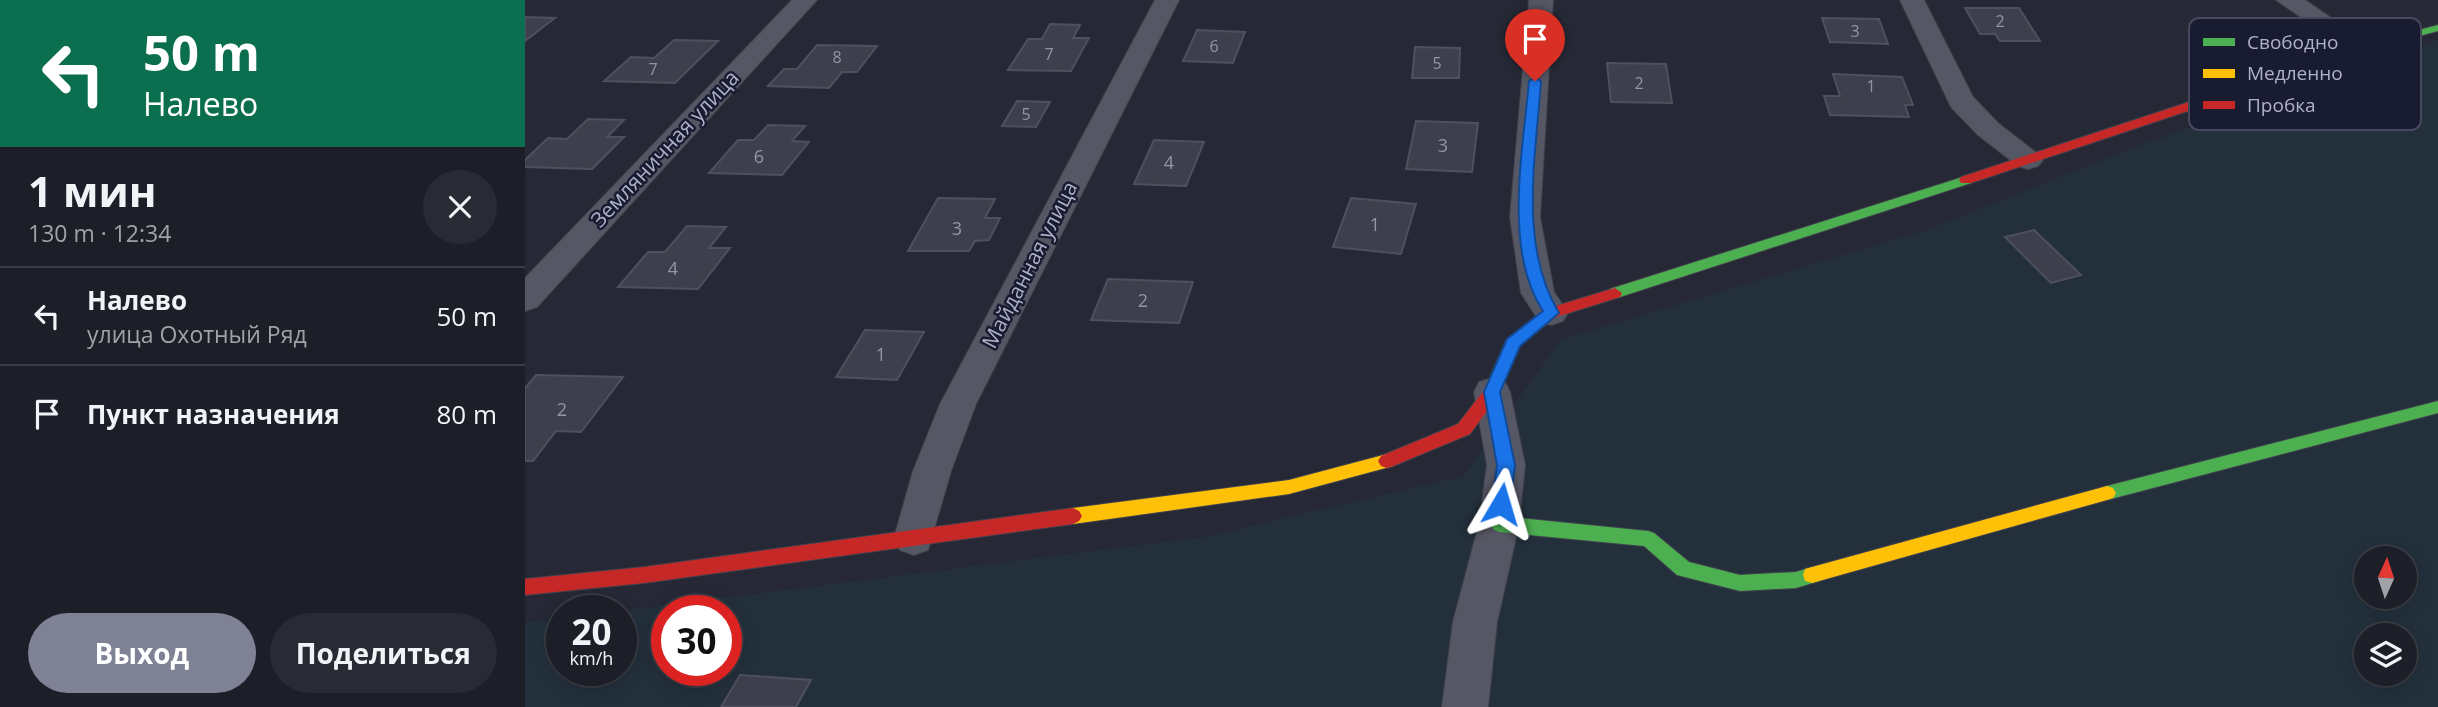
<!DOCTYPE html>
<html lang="ru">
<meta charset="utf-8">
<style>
body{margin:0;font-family:"Open Sans",sans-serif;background:#292b34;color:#f1f3f6;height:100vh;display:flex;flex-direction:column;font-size:26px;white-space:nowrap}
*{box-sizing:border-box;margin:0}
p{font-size:23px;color:#a0a2a8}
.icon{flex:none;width:38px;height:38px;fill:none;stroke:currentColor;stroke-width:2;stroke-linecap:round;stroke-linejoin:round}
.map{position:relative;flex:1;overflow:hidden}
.details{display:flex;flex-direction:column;background:#1c1e28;width:525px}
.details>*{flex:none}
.hud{background:#0b6e4f;color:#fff;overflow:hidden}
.needle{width:46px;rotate:3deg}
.fabs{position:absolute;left:1829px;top:546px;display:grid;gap:14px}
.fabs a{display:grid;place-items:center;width:63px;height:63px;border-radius:50%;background:#1c1e28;box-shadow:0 4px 18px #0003,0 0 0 2px #3a3c45;font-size:35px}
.speed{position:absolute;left:21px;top:595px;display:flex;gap:14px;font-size:35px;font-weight:700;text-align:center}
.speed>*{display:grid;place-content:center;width:91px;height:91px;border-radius:50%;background:#1c1e28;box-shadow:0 4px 18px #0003,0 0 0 2px #3a3c45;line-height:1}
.speed small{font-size:18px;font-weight:400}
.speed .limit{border:10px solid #d22;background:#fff;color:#111}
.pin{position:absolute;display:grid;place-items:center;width:60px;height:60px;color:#fff;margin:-72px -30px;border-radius:50% 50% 50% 0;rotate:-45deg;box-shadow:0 0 7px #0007}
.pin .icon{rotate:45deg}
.me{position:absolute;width:77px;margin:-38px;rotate:7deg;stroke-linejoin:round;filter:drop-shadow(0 0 5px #0008)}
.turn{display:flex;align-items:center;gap:24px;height:147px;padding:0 28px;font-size:32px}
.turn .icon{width:91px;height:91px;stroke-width:2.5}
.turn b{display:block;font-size:49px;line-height:60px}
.round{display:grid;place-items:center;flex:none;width:74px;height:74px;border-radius:37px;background:#292b34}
.summary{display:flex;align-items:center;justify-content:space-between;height:119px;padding:0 28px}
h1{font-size:42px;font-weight:700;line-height:52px}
.action{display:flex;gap:14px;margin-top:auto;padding:14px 28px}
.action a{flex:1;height:80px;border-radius:42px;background:#7f8195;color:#fff;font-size:28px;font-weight:700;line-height:80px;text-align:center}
.action a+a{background:#292b34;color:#f1f3f6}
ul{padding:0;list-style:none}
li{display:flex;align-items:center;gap:21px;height:98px;padding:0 28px;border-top:2px solid #3a3c45}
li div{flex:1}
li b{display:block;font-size:26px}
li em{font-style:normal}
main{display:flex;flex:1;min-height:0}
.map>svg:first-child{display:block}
.green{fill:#23303c;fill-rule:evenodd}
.building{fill:#3e3f4c;stroke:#4e505e;stroke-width:2}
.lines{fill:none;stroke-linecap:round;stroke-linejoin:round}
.street-casing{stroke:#41424d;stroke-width:2}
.fast-casing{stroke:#41424d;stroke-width:2}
.slow-casing{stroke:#41424d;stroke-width:2}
.jam-casing{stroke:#41424d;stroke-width:2}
.street{fill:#565764;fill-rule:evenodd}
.fast{fill:#4caf50;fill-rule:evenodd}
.slow{fill:#ffc107;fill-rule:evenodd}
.jam{fill:#c62828;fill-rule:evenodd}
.route{fill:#1a73e8;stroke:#114b97;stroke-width:2}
.labels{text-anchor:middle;stroke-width:5;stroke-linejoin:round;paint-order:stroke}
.far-number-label{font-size:16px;fill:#9394a9}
.number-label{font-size:18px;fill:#9394a9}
.street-label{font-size:21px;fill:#afb1c8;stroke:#191c31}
.key{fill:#191c31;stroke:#46495e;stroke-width:2}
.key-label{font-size:19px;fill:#afb1c8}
</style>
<main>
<section class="details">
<div class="hud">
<div class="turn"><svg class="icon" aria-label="left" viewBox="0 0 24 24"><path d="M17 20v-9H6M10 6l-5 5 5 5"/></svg><div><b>50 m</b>Налево</div></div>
</div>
<div class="summary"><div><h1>1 мин</h1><p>130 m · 12:34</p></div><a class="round"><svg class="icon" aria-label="close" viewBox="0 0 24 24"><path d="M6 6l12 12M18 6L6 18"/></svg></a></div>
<ul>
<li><svg class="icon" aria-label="left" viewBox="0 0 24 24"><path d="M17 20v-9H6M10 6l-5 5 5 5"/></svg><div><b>Налево</b><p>улица Охотный Ряд</p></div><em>50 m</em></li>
<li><svg class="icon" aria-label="arrive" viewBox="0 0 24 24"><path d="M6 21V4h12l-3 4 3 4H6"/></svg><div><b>Пункт назначения</b></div><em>80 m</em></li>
</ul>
<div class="action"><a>Выход</a><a>Поделиться</a></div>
</section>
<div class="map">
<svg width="1913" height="707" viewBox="0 0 1913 707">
<rect width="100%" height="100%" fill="#262836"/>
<!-- green -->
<path class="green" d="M1913 40V707H0V623L37 618V670H96V611L679 537 939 476 1035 340 1402 230 1610 147ZM1841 558H1880V597H1841ZM142 611H201V670H142ZM1841 635H1880V674H1841Z"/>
<!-- building -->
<path class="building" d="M1440 8H1494L1515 41H1475L1470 34H1455Z
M0 17 30 18 0 41Z
M1297 18 1354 19 1363 44 1305 42Z
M525 24 555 25 548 38H564L546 71 483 70 503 39H517Z
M672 30 720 32 708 63 658 61Z
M149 40 193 41 150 83 79 81 106 57 129 58Z
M292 45 352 46 332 72H317L304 88 243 86 259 69H272Z
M890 47 935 48 934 78H887Z
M1082 63 1141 64 1147 103 1086 102Z
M1308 74 1377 77 1388 105H1380L1384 117 1305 115 1299 96H1315Z
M492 101 525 102 511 127 477 126Z
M63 119 99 120 82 137H99L67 169 0 167V160L23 138 42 139Z
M891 121 953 123 947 172 881 169Z
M243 125 280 126 267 141 284 142 257 175 184 173 213 140H229Z
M629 140 679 142 661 186 609 184Z
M413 198 470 199 460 218H475L464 240 450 241 444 251H383Z
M826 198 891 204 876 254 808 247Z
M162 226 201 227 184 248H205L173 289 93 287 123 252H140Z
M1509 230 1556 275 1526 283 1480 237Z
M583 279 668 282 654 323 566 320Z
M340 330 399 332 372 380 311 377Z
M11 375 98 377 56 432 31 431 8 461H0V388Z
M215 675 286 680 271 707H196Z"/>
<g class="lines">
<defs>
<path id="street" d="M267 0H292L12 307 0 311V278Z
M630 0H654L451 404 426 471 403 550 389 555 375 550 369 538 388 471 415 404Z
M1004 0H1028L1015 217 1029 292 1043 313 1038 321 1026 325 1014 321 996 293 985 217Z
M1375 0H1399L1448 97 1473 123 1513 154 1518 160 1513 166 1503 169 1493 166 1453 135 1426 107Z
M1751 0H1780L1850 48 1846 53H1828Z
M967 378 980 382 985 392 1000 465 994 524 972 622 963 707H917L928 622 954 524 962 465 949 392 954 382Z"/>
<path id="fast" d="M1913 25V31L1841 50 1744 84 1740 85 1734 81 1833 46Z
M1441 176 1446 177V183L1095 297 1090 298 1083 293 1085 289Z
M1913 401V413L1582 500 1576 498 1573 493 1576 488 1582 486Z
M974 516 1123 531 1129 533 1164 562 1215 575 1271 572 1287 567 1294 569 1296 575 1294 581 1271 588 1215 591 1152 575 1119 546 974 532 968 529 965 524 968 519Z"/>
<path id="slow" d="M862 454 868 456 871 461 868 466 764 494 548 524 542 521 539 516 542 511 548 508 764 480Z
M1582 486 1588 488 1591 493 1588 498 1582 500 1287 583 1280 581 1278 575 1280 569 1287 567Z"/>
<path id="jam" d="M1740 77 1746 81 1744 84 1446 183H1436L1434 180 1436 177Z
M1090 288 1097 293 1095 297 1031 317 994 346 973 396 945 434 868 466 862 468 856 466 853 461 856 456 933 424 960 389 982 339 1021 309Z
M548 508 554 511 557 516 554 521 548 524 119 583 0 595V579L119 567Z"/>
</defs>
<!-- street casing -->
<use href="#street" class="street-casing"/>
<!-- fast casing -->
<use href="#fast" class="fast-casing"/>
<!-- slow casing -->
<use href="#slow" class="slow-casing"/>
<!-- jam casing -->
<use href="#jam" class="jam-casing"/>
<!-- street -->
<use href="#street" class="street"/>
<!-- fast -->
<use href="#fast" class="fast"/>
<!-- slow -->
<use href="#slow" class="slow"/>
<!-- jam -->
<use href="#jam" class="jam"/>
</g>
<!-- route -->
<path class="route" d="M1010 78 1016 81C1011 157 993 245 1034 313L995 346 975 392 990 465 985 504 976 511 967 504 972 465 959 392 982 339 1018 311C978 251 998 150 1004 81Z"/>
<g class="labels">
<!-- far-number labels -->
<g class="far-number-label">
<text x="1475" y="27">2</text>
<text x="1330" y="37">3</text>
<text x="689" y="52">6</text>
<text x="524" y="60">7</text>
<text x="312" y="63">8</text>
<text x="912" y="69">5</text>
<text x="128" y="75">7</text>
<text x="1114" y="89">2</text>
<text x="1346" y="92">1</text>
<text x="501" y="120">5</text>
</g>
<!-- number labels -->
<g class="number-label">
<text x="918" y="152">3</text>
<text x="234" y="163">6</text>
<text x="644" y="169">4</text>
<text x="850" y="231">1</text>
<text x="432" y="235">3</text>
<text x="148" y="275">4</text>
<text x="618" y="307">2</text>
<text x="356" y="361">1</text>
<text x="37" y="416">2</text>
</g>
<!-- street labels -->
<g class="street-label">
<text transform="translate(140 149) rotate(-47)" y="7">Земляничная улица</text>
<text transform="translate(505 265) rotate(-63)" y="7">Майданная улица</text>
</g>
</g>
<!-- legend -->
<rect x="1664" y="18" width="232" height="112" rx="10" class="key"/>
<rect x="1678" y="38" width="32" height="8" fill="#4caf50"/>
<rect x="1678" y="69" width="32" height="9" fill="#ffc107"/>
<rect x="1678" y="101" width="32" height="8" fill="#c62828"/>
<g class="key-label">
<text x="1722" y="49">Свободно</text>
<text x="1722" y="80">Медленно</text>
<text x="1722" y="112">Пробка</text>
</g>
</svg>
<div class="fabs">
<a><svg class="needle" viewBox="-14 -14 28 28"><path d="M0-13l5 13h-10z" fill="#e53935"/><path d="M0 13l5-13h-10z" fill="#a0a2a8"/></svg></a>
<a><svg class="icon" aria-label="layers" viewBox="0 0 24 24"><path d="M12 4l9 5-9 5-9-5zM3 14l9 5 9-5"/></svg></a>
</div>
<div class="speed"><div>20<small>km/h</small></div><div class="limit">30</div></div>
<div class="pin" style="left:1010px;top:81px;background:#d93025"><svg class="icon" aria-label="arrive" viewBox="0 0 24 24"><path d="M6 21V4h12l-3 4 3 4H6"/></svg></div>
<svg class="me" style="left:976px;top:504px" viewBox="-20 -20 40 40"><path d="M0-17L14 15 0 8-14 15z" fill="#1a73e8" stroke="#fff" stroke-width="4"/></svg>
</div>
</main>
